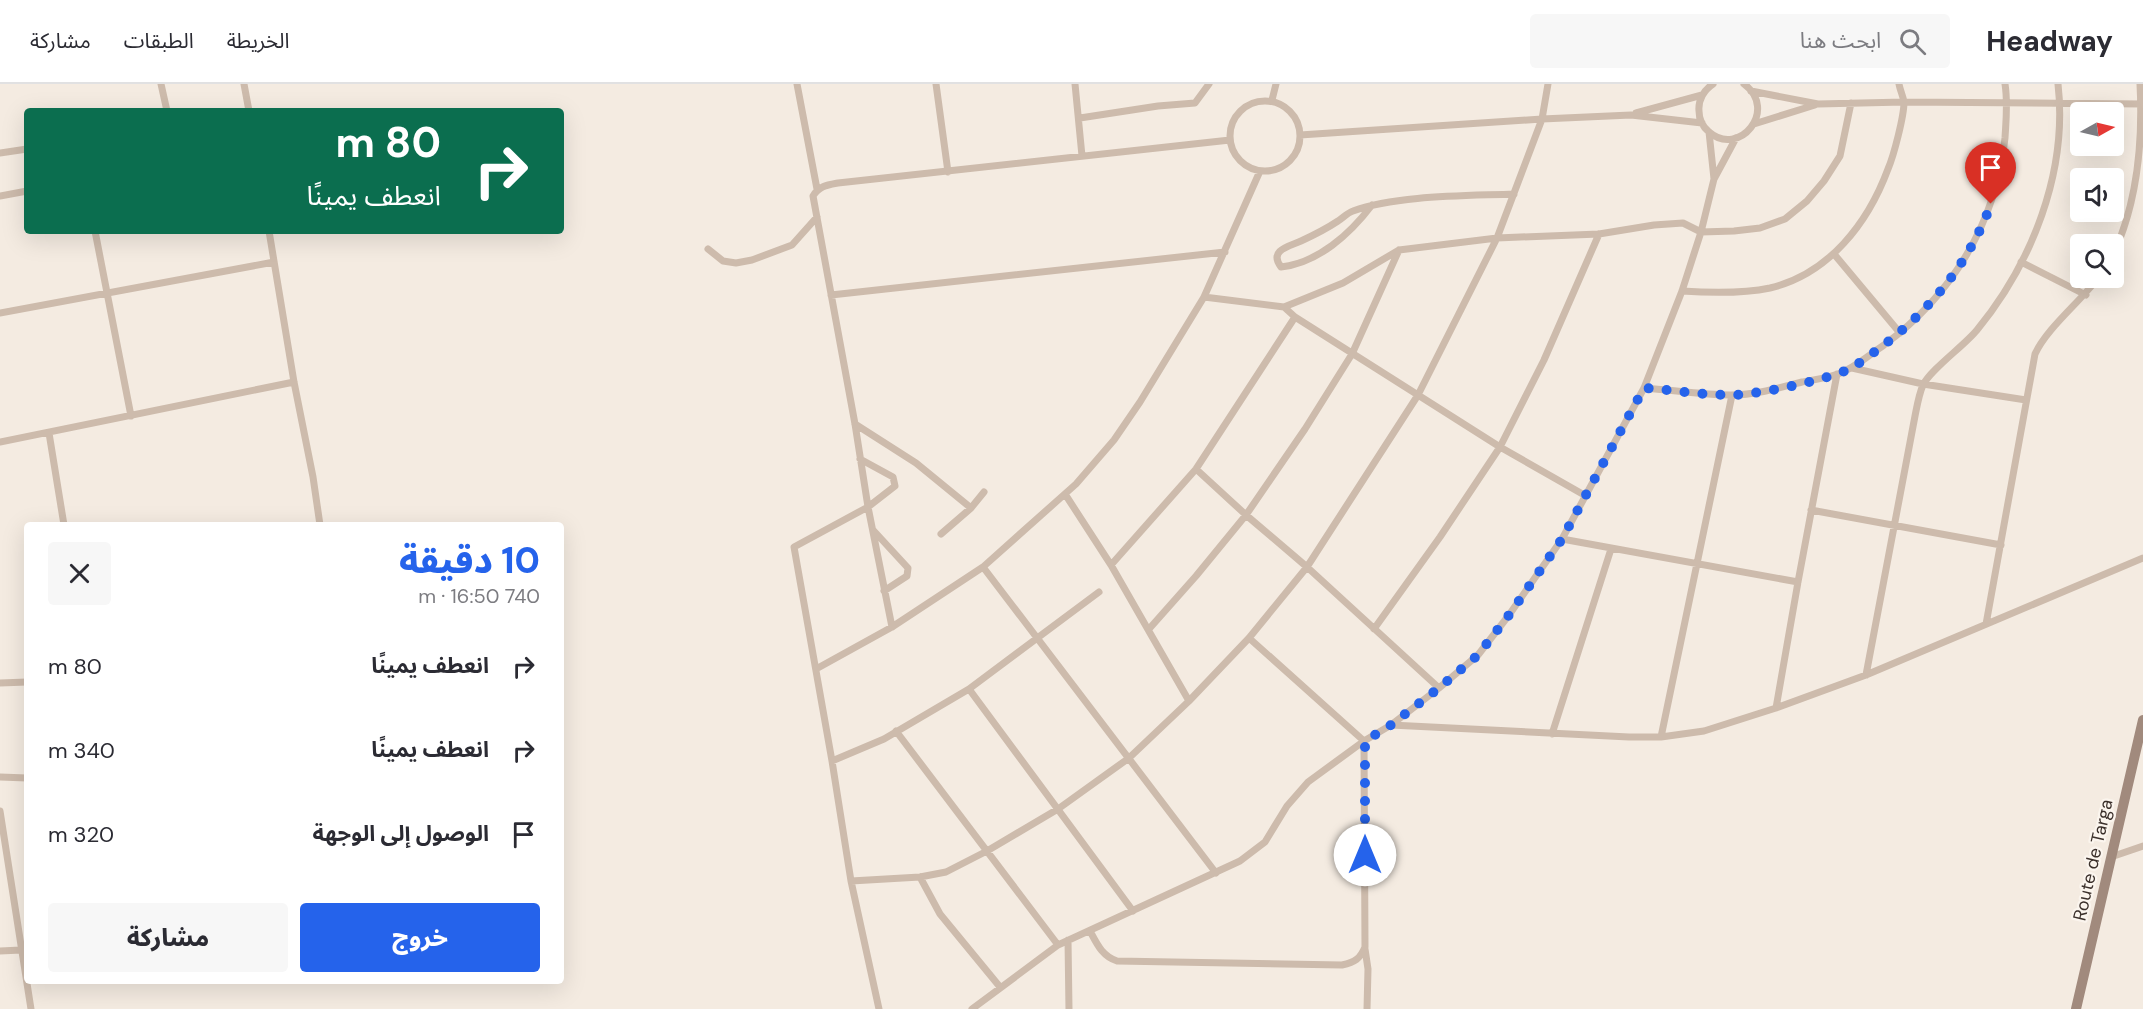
<!DOCTYPE html>
<html lang="ar">
<meta charset="utf-8">
<style>
body{margin:0;font-family:"DM Sans","Noto Sans Arabic",sans-serif;background:#f7f7f7;color:#2b2b33;direction:rtl;height:100vh;display:flex;flex-direction:column;font-size:22px;white-space:nowrap}
*{box-sizing:border-box;margin:0}
p{font-size:20px;color:#7c7c81}
.icon{flex:none;width:33px;height:33px;fill:none;stroke:currentColor;stroke-width:2;stroke-linecap:round;stroke-linejoin:round}
.map{position:relative;flex:1;overflow:hidden;direction:ltr}
.drawer{position:absolute;left:24px;top:438px;width:540px;height:462px;display:flex;flex-direction:column;background:#fff;border-radius:6px;box-shadow:0 6px 24px #0002;direction:rtl}
.drawer>*{flex:none}
.guide{position:absolute;left:24px;top:24px;width:540px;height:126px;border-radius:6px;box-shadow:0 6px 24px #0002;direction:rtl;background:#0b6e4f;color:#fff;overflow:hidden}
.needle{width:39px;rotate:82deg}
.buttons{position:absolute;left:2070px;top:18px;display:grid;gap:12px}
.buttons a{display:grid;place-items:center;width:54px;height:54px;border-radius:6px;background:#fff;box-shadow:0 6px 24px #0002;font-size:30px}
.pin{position:absolute;display:grid;place-items:center;width:51px;height:51px;color:#fff;margin:-62px -26px;border-radius:50% 50% 50% 0;rotate:-45deg;box-shadow:0 0 6px #0007}
.pin .icon{rotate:45deg}
.me{position:absolute;width:66px;margin:-33px;rotate:0deg;stroke-linejoin:round;filter:drop-shadow(0 0 4px #0008)}
.turn{display:flex;align-items:center;gap:21px;height:126px;padding:0 24px;font-size:27px}
.turn .icon{width:78px;height:78px;stroke-width:2.5}
.turn b{display:block;font-size:42px;line-height:51px}
.round{display:grid;place-items:center;flex:none;width:63px;height:63px;border-radius:6px;background:#f7f7f7}
.headline{display:flex;align-items:center;justify-content:space-between;height:102px;padding:0 24px}
h1{font-size:36px;font-weight:800;line-height:45px;color:#2563eb}
.button{display:flex;gap:12px;margin-top:auto;padding:12px 24px}
.button a{flex:1;height:69px;border-radius:6px;background:#2563eb;color:#fff;font-size:24px;font-weight:800;line-height:69px;text-align:center}
.button a+a{background:#f7f7f7;color:#2b2b33}
ul{padding:0;list-style:none}
li{display:flex;align-items:center;gap:18px;height:84px;padding:0 24px}
li div{flex:1}
li b{display:block;font-size:22px}
li em{font-style:normal}
header{display:flex;align-items:center;gap:36px;box-sizing:border-box;height:84px;padding:0 30px;background:#fff;border-bottom:2px solid #e1e1e2}
header strong{font-size:28px}
nav{display:flex;gap:33px;margin-inline-start:auto;font-size:21px}
.search{width:420px;height:54px;background:#f7f7f7;display:flex;align-items:center;gap:15px;box-sizing:border-box;padding:0 21px;border-radius:6px;color:#7c7c81;font-size:22px}
.map>svg:first-child{display:block}
.lines{fill:none;stroke-linecap:round;stroke-linejoin:round}
.minor{stroke:#cdbbac;stroke-width:7}
.secondary{stroke:#a18a7d;stroke-width:10}
.route{stroke:#2563eb;stroke-width:10;stroke-dasharray:0 18}
.labels{text-anchor:middle;stroke-width:4.5;stroke-linejoin:round;paint-order:stroke}
.street-label{font-size:18px;fill:#3b302b;stroke:#fbf5ee}
</style>
<header>
<strong>Headway</strong>
<div class="search"><svg class="icon" aria-label="search" viewBox="0 0 24 24"><circle cx="10" cy="10" r="6"/><path d="M15 15l6 6"/></svg>ابحث هنا</div>
<nav><a>الخريطة</a><a>الطبقات</a><a>مشاركة</a></nav>
</header>
<div class="map">
<svg width="2143" height="925" viewBox="0 0 2143 925">
<rect width="100%" height="100%" fill="#f4ebe1"/>
<g class="lines">
<!-- minor -->
<path class="minor" d="M161 0 167 27
M244 0 249 27
M797 0 817 105
M936 0 948 88
M1075 0 1082 72
M1713 0C1704 6 1698 16 1699 27 1699 35 1703 43 1709 48 1739 74 1779 26 1744 0
M1751 7 1818 20 1904 18 2143 20
M1272 16 1276 0
M1230 52a35 35 0 1 1 70 0a35 35 0 1 1-70 0Z
M1636 29 1702 11
M1080 34 1158 22 1195 19 1209 0
M1754 40 1815 21
M1709 48 1714 95
M1300 51 1542 35 1631 31 1702 39
M0 69 27 65
M0 112 27 107
M1372 121C1350 150 1318 179 1281 183 1268 166 1290 162 1301 157 1314 151 1326 145 1338 137 1343 134 1347 129 1353 127 1397 111 1466 112 1514 110
M95 147 131 332
M269 147 294 298 313 393 320 441
M708 165 723 177 736 179 752 176 792 161 817 133
M2114 169C2138 116 2143 58 2140 0
M1834 170 1900 249
M2021 178 2086 211
M1682 207C1711 209 1741 210 1770 204 1829 190 1868 139 1888 85 1894 71 1904 32 1904 18 1903 12 1900 6 1899 0
M831 211 1225 168
M1204 213 1284 223 1343 199 1399 166 1497 154 1599 150 1654 141 1683 139 1701 148 1734 147 1760 144 1785 135 1807 117 1824 97 1840 72 1851 19
M1284 223 1295 233 1500 363 1586 412
M0 229 274 178
M1852 284 1923 300 2026 316
M1644 304C1673 306 1702 311 1731 311 1755 311 1779 304 1802 298 1814 296 1827 294 1838 290 1855 284 1869 271 1884 261 1952 211 1996 139 2005 54 2006 36 2008 19 2005 0
M855 340 916 379 971 424
M49 349 64 441
M0 358 294 298
M860 375 893 393 895 402 868 423 794 463 832 677 851 797 879 925
M1196 385 1246 431 1307 483 1439 604
M1065 410 1111 481 1189 617
M1811 426 2001 461
M873 446 908 484 907 492 884 507
M941 450 971 424 984 408
M1562 455 1798 498
M1111 481 1196 385 1295 233
M983 483 1216 789
M1986 540 2035 270C2047 244 2080 218 2098 194
M892 543 868 423 855 340 813 112C819 102 827 101 838 99L1230 56
M1149 545 1196 492 1246 431 1305 345 1352 270 1399 166
M1374 545 1440 453 1500 363 1544 276 1599 150
M816 585 892 543 983 483 1076 400 1114 356 1140 318 1204 213 1260 87
M1866 591 1915 332C1917 322 1919 310 1923 301 1931 285 1964 262 1977 246 2032 179 2068 88 2058 0
M0 599 27 598
M969 605 1133 827
M1776 624 1798 498 1837 290
M1391 641 1629 653H1661L1704 647 1776 624 1866 591 2143 474
M896 647 1058 861
M1552 650 1611 465
M1661 653 1732 311
M832 677 884 655 969 605 1099 508
M0 693 27 694
M0 727 31 925
M2111 773 2143 762
M920 793 940 830 1000 903
M851 797 920 793 946 788 987 767 1058 725 1129 674 1189 617 1249 554 1307 483 1418 311 1497 154 1542 35 1548 0
M1090 847C1097 860 1102 872 1117 877L1342 881C1355 878 1360 875 1365 863L1364 657 1249 554
M1068 856 1069 925
M1365 865 1368 885 1367 925
M0 867 21 866
M972 925 1058 861 1240 777 1265 758 1287 722 1308 698 1364 657 1391 641 1439 604 1478 571 1509 531 1562 455 1644 304 1682 207 1701 148 1714 95 1736 54"/>
<!-- secondary -->
<path class="secondary" d="M2076 925 2143 636"/>
</g>
<g class="lines">
<!-- route -->
<path class="route" d="M1365 771V657L1391 641 1439 604 1478 571 1509 531 1562 455 1644 304C1673 306 1702 311 1731 311 1756 311 1829 296 1851 284 1860 279 1869 272 1877 266 1928 229 1969 180 1991 120"/>
</g>
<g class="labels">
<!-- street labels -->
<g class="street-label">
<text transform="translate(2093 776) rotate(-77)" y="6">Route de Targa</text>
</g>
</g>
</svg>
<div class="buttons">
<a><svg class="needle" viewBox="-14 -14 28 28"><path d="M0-13l5 13h-10z" fill="#e53935"/><path d="M0 13l5-13h-10z" fill="#7c7c81"/></svg></a>
<a><svg class="icon" aria-label="sound" viewBox="0 0 24 24"><path d="M4 9h4l5-4v14l-5-4H4zM17 9q2 3 0 6"/></svg></a>
<a><svg class="icon" aria-label="search" viewBox="0 0 24 24"><circle cx="10" cy="10" r="6"/><path d="M15 15l6 6"/></svg></a>
</div>
<div class="pin" style="left:1991px;top:120px;background:#d93025"><svg class="icon" aria-label="arrive" viewBox="0 0 24 24"><path d="M6 21V4h12l-3 4 3 4H6"/></svg></div>
<svg class="me" style="left:1365px;top:771px" viewBox="-20 -20 40 40"><circle r="19" fill="#fff"/><path d="M0-13L10 11 0 6-10 11z" fill="#2563eb"/></svg>
<div class="guide">
<div class="turn"><svg class="icon" aria-label="right" viewBox="0 0 24 24"><path d="M7 20v-9h11M14 6l5 5-5 5"/></svg><div><b>80 m</b>انعطف يمينًا</div></div>
</div>
<section class="drawer">
<div class="headline"><div><h1>10 دقيقة</h1><p>740 m · 16:50</p></div><a class="round"><svg class="icon" aria-label="close" viewBox="0 0 24 24"><path d="M6 6l12 12M18 6L6 18"/></svg></a></div>
<ul>
<li><svg class="icon" aria-label="right" viewBox="0 0 24 24"><path d="M7 20v-9h11M14 6l5 5-5 5"/></svg><div><b>انعطف يمينًا</b></div><em>80 m</em></li>
<li><svg class="icon" aria-label="right" viewBox="0 0 24 24"><path d="M7 20v-9h11M14 6l5 5-5 5"/></svg><div><b>انعطف يمينًا</b></div><em>340 m</em></li>
<li><svg class="icon" aria-label="arrive" viewBox="0 0 24 24"><path d="M6 21V4h12l-3 4 3 4H6"/></svg><div><b>الوصول إلى الوجهة</b></div><em>320 m</em></li>
</ul>
<div class="button"><a>خروج</a><a>مشاركة</a></div>
</section>
</div>
